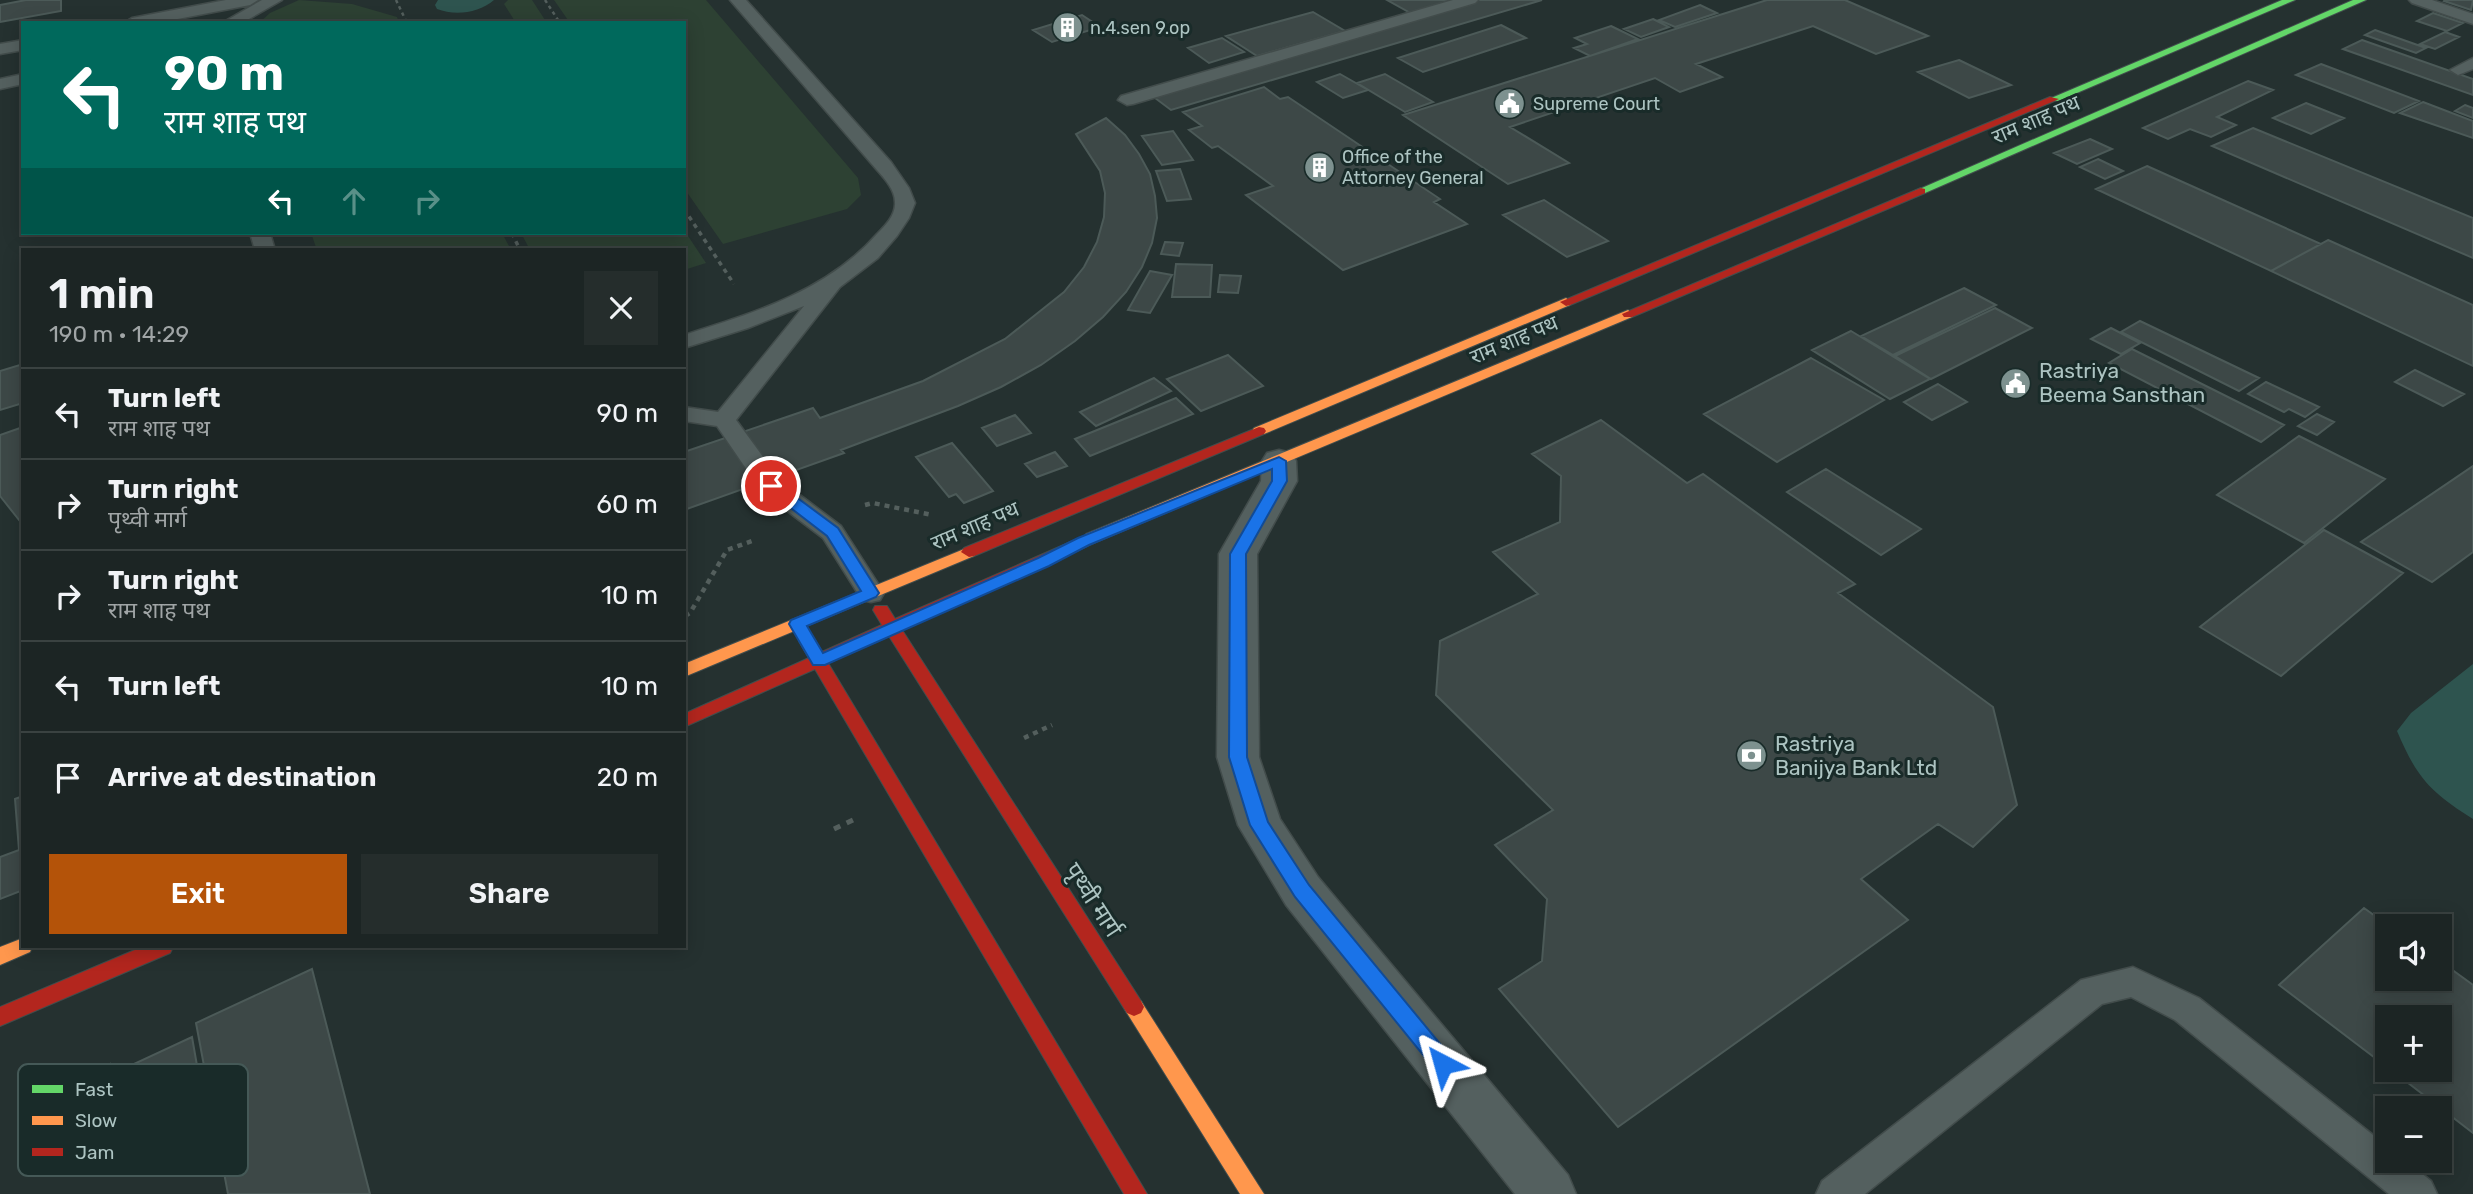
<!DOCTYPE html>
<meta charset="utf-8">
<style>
body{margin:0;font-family:Rubik,"Noto Sans Devanagari",sans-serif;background:#252d2c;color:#f1f3f6;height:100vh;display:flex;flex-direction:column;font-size:26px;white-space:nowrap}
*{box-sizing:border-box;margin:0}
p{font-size:23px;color:#a0a5a6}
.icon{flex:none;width:38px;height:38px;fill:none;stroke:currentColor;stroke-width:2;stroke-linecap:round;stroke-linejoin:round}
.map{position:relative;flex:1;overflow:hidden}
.sheet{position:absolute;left:21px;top:248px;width:665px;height:700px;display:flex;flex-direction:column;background:#1c2524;border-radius:0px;box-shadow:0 4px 18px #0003,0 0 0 2px #3a4241}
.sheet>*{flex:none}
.hud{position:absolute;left:21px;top:21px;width:665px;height:214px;border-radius:0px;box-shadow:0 4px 18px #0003,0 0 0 2px #3a4241;background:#00695c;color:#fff;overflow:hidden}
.tools{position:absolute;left:2375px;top:914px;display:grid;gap:14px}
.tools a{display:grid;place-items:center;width:77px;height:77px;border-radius:0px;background:#1c2524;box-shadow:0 4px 18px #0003,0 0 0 2px #3a4241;font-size:35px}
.pin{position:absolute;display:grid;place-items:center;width:60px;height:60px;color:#fff;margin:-30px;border:4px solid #fff;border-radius:50%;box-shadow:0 2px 7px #0007}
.me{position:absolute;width:77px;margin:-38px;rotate:321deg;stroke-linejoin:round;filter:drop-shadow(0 0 5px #0008)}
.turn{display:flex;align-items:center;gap:24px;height:147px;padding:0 28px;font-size:32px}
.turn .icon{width:91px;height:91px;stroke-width:2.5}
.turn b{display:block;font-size:49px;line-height:60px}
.lanes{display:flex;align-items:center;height:66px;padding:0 28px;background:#0003;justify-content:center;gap:35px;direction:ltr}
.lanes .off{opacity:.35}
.round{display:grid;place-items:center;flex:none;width:74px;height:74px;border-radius:0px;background:#252d2c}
.summary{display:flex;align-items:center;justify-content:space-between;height:119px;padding:0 28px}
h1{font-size:42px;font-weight:600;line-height:52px}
.primary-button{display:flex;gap:14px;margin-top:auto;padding:14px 28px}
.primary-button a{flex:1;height:80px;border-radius:0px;background:#b45309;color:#fff;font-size:28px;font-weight:600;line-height:80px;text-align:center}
.primary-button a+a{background:#252d2c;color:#f1f3f6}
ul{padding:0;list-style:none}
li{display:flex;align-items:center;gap:21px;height:91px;padding:0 28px;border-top:2px solid #3a4241}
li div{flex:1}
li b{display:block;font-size:26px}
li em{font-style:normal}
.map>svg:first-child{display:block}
.green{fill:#2d4133}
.water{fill:#2e544f}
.building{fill:#3d4847;stroke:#4c5a58;stroke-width:2}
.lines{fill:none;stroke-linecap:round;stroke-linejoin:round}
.lane-casing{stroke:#424c4b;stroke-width:3}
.street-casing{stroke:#424c4b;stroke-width:3}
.fast-casing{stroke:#424e4d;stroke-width:2}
.slow-casing{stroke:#424e4d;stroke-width:2}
.jam-casing{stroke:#424e4d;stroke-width:2}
.path-far3{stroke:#545f5d;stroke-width:2.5;stroke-dasharray:3.5 3.5;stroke-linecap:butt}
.path-far2{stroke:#545f5d;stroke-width:3.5;stroke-dasharray:4.5 4.5;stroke-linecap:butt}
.path-far1{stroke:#545f5d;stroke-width:4.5;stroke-dasharray:5 5;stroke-linecap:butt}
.path{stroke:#545f5d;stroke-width:5;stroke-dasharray:7 7;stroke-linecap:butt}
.lane{fill:#54605f;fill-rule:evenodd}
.street{fill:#54605f;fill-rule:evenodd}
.fast{fill:#63d668;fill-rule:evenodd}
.slow{fill:#ff974d;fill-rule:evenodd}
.jam{fill:#b3261e;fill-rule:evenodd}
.route{fill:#1a73e8;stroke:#114b97;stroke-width:2}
.labels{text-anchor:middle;stroke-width:6;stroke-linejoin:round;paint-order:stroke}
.far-poi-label{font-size:18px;fill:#adc4c2;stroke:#192b29;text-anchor:start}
.street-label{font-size:21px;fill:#adc4c2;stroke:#192b29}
.poi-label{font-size:21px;fill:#adc4c2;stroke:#192b29;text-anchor:start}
.near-street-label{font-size:24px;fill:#adc4c2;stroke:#192b29}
.key{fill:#192b29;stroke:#455957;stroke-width:2}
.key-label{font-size:19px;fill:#adc4c2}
</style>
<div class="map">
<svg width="2473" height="1194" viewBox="0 0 2473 1194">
<rect width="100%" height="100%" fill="#253130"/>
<!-- green -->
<path class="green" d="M299 0 352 4 397 17 399 23H259L270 13Z
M508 0H532L547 23H516L504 4Z
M554 0H706L858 178 861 195 847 209 723 244 684 188V23H570Z
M684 230 706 263 684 270V250H530L521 233H684Z
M311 233H502L511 250H317Z"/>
<!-- water -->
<path class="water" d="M438 0H494C479 13 455 16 437 9L435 5Z
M2473 664V819C2430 792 2417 778 2397 731L2411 713Z"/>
<!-- building -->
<path class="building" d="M26 0H61V11L0 22V5Z
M1387 0H1465L1414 15Z
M1478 0H1542L1171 110 1151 95Z
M1767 0H1845L1928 36 1876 54 1813 26 1696 64 1722 77 1680 92 1655 78 1510 127 1569 163 1508 184 1403 115Z
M2473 0 2471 10 2444 1 2445 0Z
M1700 5 1717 13 1675 27 1659 20Z
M1313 12 1345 31 1257 56 1226 36Z
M2433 13 2463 23 2447 31 2417 21Z
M1082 15 1100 27 1052 42 1033 30Z
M1653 19 1669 27 1641 37 1624 29Z
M1501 25 1526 38 1423 72 1398 58Z
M1611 26 1638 39 1590 56 1574 48 1587 44 1575 38Z
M2375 30 2426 48 2416 53 2365 35Z
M2445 32 2459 37 2435 49 2420 44Z
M1222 38 1244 52 1209 63 1188 48Z
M2362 40 2473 79V95L2343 49Z
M1959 60 2011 85 1969 98 1918 72Z
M2321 64 2419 101 2394 113 2296 75Z
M1340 74 1368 90 1343 98 1317 82Z
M1385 74 1433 102 1405 112 1357 83Z
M2248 81 2273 90 2217 117 2236 125 2211 137 2190 129 2168 139 2143 128Z
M1264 87 1280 99 1288 97 1440 199 1434 202 1467 224 1343 270 1246 195 1273 186 1218 146 1212 148 1189 130 1202 126 1183 112Z
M2423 102 2473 121V138L2400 113Z
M2306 103 2344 118 2311 134 2273 118Z
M2465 105 2473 108V118L2455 111Z
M1106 118 1125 135 1139 154 1150 174 1155 196 1157 218 1152 243 1142 267 1126 292 1103 317 1075 341 1041 365 1001 387 958 406 841 450 844 453 684 510V452L813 408 820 418 923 381 1005 339 1064 292 1084 267 1097 242 1104 217 1105 193 1100 171 1076 134Z
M2253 128 2473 218V258L2212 146Z
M1173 131 1193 160 1162 165 1142 136Z
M2090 139 2112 149 2077 164 2054 153Z
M2098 159 2123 171 2105 179 2080 167Z
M2147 166 2321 244 2271 271 2096 189Z
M1180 169 1191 199 1167 201 1156 171Z
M1544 200 1608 241 1567 257 1503 215Z
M2328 240 2473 305V366L2271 271Z
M1165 242 1183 243 1179 256 1161 254Z
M1176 264 1212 265 1210 297H1172Z
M1150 271 1172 275 1150 313 1128 310Z
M1220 275 1241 276 1238 293 1218 292Z
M1964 288 1996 305 1893 355 1861 336Z
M1995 308 2032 328 1931 379 1895 356Z
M2140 321 2259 378 2239 391 2121 332Z
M2111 328 2140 343 2121 354 2091 339Z
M1851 331 1930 379 1890 399 1812 350Z
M2132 349 2284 425 2261 442 2109 363Z
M1228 355 1263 386 1201 411 1167 379Z
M1811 358 1884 400 1777 462 1704 414Z
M23 364V403L0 410V371Z
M2415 370 2464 394 2443 406 2395 382Z
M1154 378 1171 391 1096 426 1080 412Z
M2266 382 2319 407 2305 417 2289 409 2284 412 2248 394Z
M1938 384 1967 402 1932 420 1904 402Z
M1176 398 1193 414 1090 456 1075 439Z
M2317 414 2334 422 2317 435 2298 426Z
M1015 415 1031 433 997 446 982 428Z
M1601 420 1687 483 1703 474 1855 584 1838 593 1993 707 2017 805 1973 847 1938 824 1861 879 1908 920 1618 1127 1499 989 1542 961 1547 899 1495 845 1553 810 1436 695 1440 641 1538 594 1493 552 1560 522 1561 476 1532 454Z
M23 427V525L0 496V435Z
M2299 436 2385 479 2304 543 2217 495Z
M952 443 993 491 964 503 956 494 949 497 916 457Z
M1055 452 1067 466 1037 477 1025 464Z
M2473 466V552L2432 582 2361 542Z
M1826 469 1921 529 1881 555 1787 492Z
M2324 530 2403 573 2281 676 2200 627Z
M23 796V890L0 899V857L19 850 15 799Z
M2364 908 2389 926 2387 978H2440V961L2473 985V1133L2390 1069H2440V1017H2387V1067L2279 985Z
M312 969 370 1194H228L196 1023Z
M192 1037 206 1117 136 1151 123 1069Z
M110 1064 116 1112 45 1146 40 1096Z"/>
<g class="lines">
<defs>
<path id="lane" d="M226 0H258L250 5 157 23H124L132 18Z
M262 0H282L242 23H222Z
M730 0H746L891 162 909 188 915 203 909 218 897 236 878 258 840 287 736 420 780 480 841 526 884 593 880 600 871 602 862 600 823 538 762 492 717 426 684 421V407L718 412 804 306 748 328 684 348V335C754 313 827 291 877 234 885 226 896 215 895 202 895 190 885 179 877 170Z
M1453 0H1478L1475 3 1133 104 1127 105 1118 100 1121 96Z
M2409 0H2432L2473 14V24L2412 3Z
M23 40V50L0 54V44Z
M2473 58V69L2458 75 2450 70Z
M23 74V84L0 89V79Z
M250 233H270L275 250H255Z
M2133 967 2199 998 2387 1146V1160H2405L2431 1181 2437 1194H2389L2175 1020 2131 997 2102 1004 1865 1194H1816L1822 1181 2081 980Z"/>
<path id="street" d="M1279 450 1291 453 1296 461 1297 481 1257 554 1259 757 1280 819 1318 877 1568 1175 1576 1194H1515L1286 905 1238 825 1217 757 1219 554 1261 481 1262 461 1267 453Z"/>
<path id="fast" d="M2282 0H2295L2058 101 2049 99Z
M2353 0H2366L1925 193 1915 191Z"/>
<path id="slow" d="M1566 298 1572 302 1570 305 1264 434H1254L1252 431 1254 428Z
M1628 310 1634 314 1632 317 1096 542 1091 543 1083 538 1086 534Z
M969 547 977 552 974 556 684 677V664Z
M23 938V947H32L30 952 0 965V947Z
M1134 998 1141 1001 1264 1194H1240L1127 1013 1124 1007 1127 1001Z"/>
<path id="jam" d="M2050 97 2059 99 1570 305 1566 306 1560 302Z
M1921 188 1925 189V193L1632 317H1624L1622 314Z
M1259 427 1264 428 1266 431 1264 434 974 556 969 557 961 552 964 548Z
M1091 533 1096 534 1099 538 1096 542 902 630 1141 1001 1144 1007 1141 1013 1134 1016 1127 1013 889 636 828 663 1147 1194H1124L815 669 684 727V714L809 658 799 641 801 637H813L822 652 882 625 873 610 875 606H887L895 619Z
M142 947H173L170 953 0 1026V1007Z"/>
</defs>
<!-- lane casing -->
<use href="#lane" class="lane-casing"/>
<!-- street casing -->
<use href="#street" class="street-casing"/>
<!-- fast casing -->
<use href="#fast" class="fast-casing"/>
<!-- slow casing -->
<use href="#slow" class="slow-casing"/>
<!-- jam casing -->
<use href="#jam" class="jam-casing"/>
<!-- path-far3 -->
<path class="path-far3" d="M396 0 407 23
M545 0 560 23"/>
<!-- path-far2 -->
<path class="path-far2" d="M684 209 734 284
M512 233 520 250"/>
<!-- path-far1 -->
<path class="path-far1" d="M865 505 873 503 932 515
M685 616 690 613 727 550 752 541
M1024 738 1052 725"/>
<!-- path -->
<path class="path" d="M834 829 855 819"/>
<!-- lane -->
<use href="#lane" class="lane"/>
<!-- street -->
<use href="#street" class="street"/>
<!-- fast -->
<use href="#fast" class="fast"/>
<!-- slow -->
<use href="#slow" class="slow"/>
<!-- jam -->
<use href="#jam" class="jam"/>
</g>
<!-- route -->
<path class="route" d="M1279 457 1286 461 1287 481 1246 554 1247 757 1268 822 1309 885 1451 1057 1454 1064 1451 1071 1443 1074 1436 1071 1295 897 1250 825 1229 757 1230 554 1272 481V469L1089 545 1049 566 825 665H813L789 624 791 620 861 591 827 536 766 489 764 486 766 482H776L838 528 879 593 876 597 807 626 823 653 1038 558 1078 538Z"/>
<!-- icons -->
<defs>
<symbol id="building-disc" viewBox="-11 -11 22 22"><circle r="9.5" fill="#7d918f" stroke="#192b29"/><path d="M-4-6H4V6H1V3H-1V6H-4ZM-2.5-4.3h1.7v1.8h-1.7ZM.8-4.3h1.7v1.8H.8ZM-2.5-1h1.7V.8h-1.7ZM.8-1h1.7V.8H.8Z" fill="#fff"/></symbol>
<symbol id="civic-disc" viewBox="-11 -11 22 22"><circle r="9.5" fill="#7d918f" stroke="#192b29"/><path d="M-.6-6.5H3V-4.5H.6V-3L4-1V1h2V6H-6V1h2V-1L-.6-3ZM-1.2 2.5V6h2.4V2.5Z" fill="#fff"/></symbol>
<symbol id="bank-disc" viewBox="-11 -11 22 22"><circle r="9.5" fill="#7d918f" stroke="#192b29"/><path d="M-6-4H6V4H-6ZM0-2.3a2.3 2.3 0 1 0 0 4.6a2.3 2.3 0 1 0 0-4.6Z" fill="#fff"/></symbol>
</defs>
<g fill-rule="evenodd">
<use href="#building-disc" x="1050" y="10" width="35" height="35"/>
<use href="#civic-disc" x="1492" y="86" width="35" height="35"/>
<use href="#building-disc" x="1302" y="150" width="35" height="35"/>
<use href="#civic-disc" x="1998" y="366" width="35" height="35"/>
<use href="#bank-disc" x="1734" y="738" width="35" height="35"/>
</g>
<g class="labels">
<!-- far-poi labels -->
<g class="far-poi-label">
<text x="1090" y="34">n.4.sen 9.op</text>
<text x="1533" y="110">Supreme Court</text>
<text x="1342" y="163">Office of the<tspan x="1342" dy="21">Attorney General</tspan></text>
</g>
<!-- street labels -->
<g class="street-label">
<text transform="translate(2036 120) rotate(-23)" y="7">राम शाह पथ</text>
<text transform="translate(1514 340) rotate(-23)" y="7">राम शाह पथ</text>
<text transform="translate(975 526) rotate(-23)" y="7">राम शाह पथ</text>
</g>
<!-- poi labels -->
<g class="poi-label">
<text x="2039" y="378">Rastriya<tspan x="2039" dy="24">Beema Sansthan</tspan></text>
<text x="1775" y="751">Rastriya<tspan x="1775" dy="24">Banijya Bank Ltd</tspan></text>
</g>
<!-- near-street labels -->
<g class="near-street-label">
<text transform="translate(1093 900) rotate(57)" y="8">पृथ्वी मार्ग</text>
</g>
</g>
<!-- legend -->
<rect x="18" y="1064" width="230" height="112" rx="10" class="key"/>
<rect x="32" y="1085" width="31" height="8" fill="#63d668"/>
<rect x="32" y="1116" width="31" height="9" fill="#ff974d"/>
<rect x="32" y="1148" width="31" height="8" fill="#b3261e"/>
<g class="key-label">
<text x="75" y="1096">Fast</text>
<text x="75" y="1127">Slow</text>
<text x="75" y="1159">Jam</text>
</g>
</svg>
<div class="tools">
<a><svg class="icon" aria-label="sound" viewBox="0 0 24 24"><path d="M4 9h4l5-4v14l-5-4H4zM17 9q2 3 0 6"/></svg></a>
<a>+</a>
<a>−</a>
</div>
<div class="pin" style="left:771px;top:486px;background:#d93025"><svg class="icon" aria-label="arrive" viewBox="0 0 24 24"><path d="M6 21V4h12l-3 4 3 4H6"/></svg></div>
<svg class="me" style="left:1443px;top:1064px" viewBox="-20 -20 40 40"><path d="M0-17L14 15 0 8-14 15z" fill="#1a73e8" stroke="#fff" stroke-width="4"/></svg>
<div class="hud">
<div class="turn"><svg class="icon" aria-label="left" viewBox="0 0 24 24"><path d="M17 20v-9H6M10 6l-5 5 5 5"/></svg><div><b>90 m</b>राम शाह पथ</div></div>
<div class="lanes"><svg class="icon" aria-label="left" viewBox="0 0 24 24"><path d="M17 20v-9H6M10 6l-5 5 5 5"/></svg><svg class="icon off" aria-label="ahead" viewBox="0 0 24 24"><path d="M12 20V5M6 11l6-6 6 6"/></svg><svg class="icon off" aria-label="right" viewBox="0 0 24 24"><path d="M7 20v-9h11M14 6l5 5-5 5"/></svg></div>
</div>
<section class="sheet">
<div class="summary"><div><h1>1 min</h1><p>190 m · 14:29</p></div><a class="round"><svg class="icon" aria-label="close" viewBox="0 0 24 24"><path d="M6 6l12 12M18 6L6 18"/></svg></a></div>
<ul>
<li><svg class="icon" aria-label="left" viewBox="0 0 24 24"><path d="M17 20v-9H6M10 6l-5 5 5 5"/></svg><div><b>Turn left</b><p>राम शाह पथ</p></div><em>90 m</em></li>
<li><svg class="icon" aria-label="right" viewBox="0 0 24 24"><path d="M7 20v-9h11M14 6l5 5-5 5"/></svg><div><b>Turn right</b><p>पृथ्वी मार्ग</p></div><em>60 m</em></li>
<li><svg class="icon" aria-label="right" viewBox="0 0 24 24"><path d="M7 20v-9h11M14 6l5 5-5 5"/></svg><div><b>Turn right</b><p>राम शाह पथ</p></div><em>10 m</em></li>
<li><svg class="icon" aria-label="left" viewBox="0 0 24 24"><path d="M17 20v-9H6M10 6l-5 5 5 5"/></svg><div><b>Turn left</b></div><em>10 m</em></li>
<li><svg class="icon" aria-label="arrive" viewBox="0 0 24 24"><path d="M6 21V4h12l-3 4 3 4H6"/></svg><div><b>Arrive at destination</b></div><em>20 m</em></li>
</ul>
<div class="primary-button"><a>Exit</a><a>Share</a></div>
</section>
</div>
